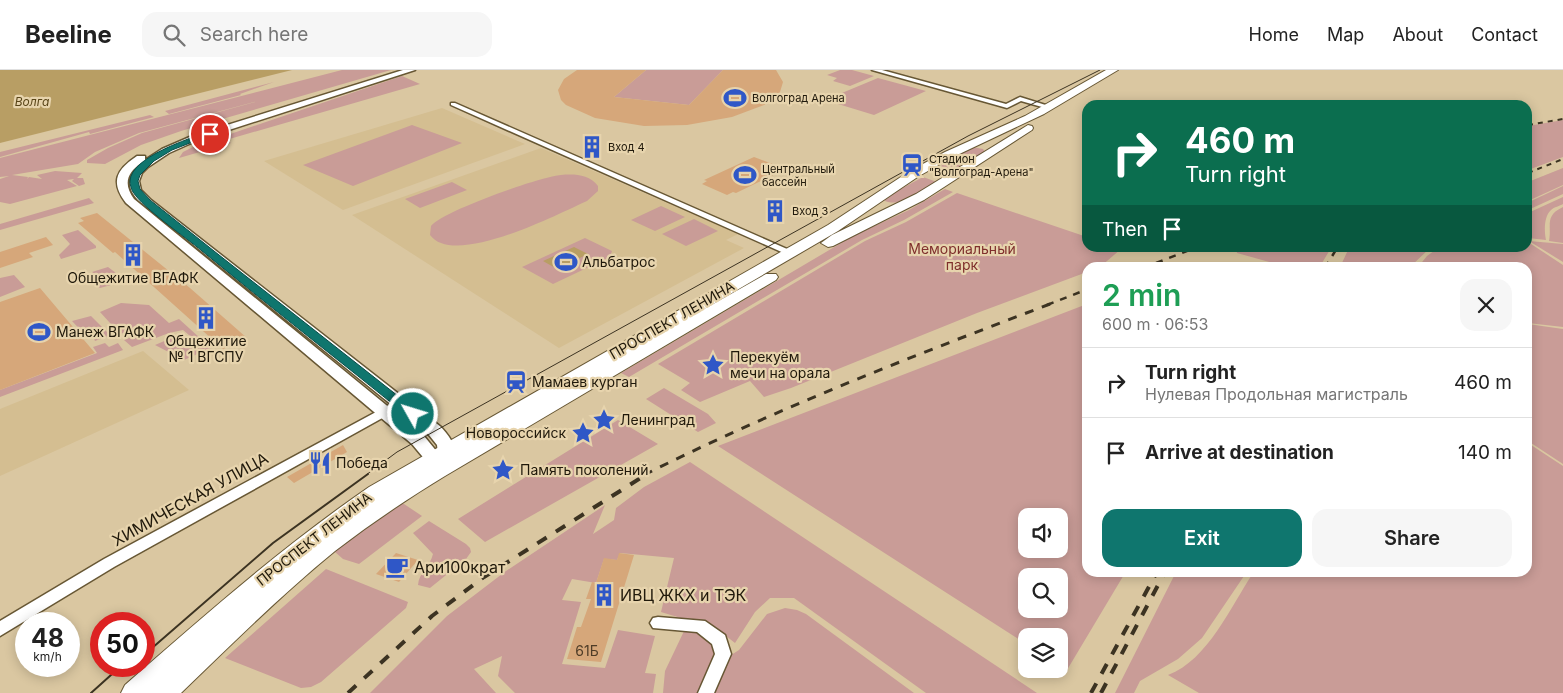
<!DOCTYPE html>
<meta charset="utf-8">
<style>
body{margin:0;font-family:Inter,sans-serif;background:#f6f6f6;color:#222;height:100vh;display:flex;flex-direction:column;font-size:19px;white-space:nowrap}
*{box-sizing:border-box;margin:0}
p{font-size:16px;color:#767676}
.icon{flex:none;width:28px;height:28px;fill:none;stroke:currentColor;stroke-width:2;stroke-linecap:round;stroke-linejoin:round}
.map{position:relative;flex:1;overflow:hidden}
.details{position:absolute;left:1082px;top:192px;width:450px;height:315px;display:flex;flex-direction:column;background:#fff;border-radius:15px;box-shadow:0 2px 12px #0003}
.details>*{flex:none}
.guide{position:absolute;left:1082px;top:30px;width:450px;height:152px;border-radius:15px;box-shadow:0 2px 12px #0003;background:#0b6e4f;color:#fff;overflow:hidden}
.tools{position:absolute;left:1018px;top:438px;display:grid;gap:10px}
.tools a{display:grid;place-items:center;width:50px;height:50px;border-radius:10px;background:#fff;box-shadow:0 2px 12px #0003;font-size:25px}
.speed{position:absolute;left:15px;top:542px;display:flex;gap:10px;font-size:25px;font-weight:700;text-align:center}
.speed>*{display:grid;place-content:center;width:65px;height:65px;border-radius:50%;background:#fff;box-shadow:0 2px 12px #0003;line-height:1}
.speed small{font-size:12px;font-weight:400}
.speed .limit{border:8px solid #d22;background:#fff;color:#111}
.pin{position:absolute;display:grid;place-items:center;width:42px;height:42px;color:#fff;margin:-21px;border:2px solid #fff;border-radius:50%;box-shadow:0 1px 5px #0007}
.me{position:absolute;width:55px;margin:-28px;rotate:309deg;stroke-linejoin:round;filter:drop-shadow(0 0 4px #0008)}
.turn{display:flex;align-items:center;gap:18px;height:105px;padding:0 20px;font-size:22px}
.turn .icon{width:65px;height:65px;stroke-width:2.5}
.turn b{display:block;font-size:35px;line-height:42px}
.then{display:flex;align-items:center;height:48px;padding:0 20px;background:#0003;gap:10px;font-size:19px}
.round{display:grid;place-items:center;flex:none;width:52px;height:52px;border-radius:15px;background:#f6f6f6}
.head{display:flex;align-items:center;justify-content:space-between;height:85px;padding:0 20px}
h1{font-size:30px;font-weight:600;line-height:38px;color:#1e9e55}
.button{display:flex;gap:10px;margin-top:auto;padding:10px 20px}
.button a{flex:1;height:58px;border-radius:15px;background:#0f766e;color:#fff;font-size:20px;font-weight:600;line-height:58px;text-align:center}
.button a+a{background:#f6f6f6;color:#222}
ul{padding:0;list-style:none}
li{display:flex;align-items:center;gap:15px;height:70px;padding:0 20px;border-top:1px solid #e0e0e0}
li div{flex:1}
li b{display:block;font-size:19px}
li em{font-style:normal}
header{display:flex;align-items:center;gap:30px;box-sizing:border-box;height:70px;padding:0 25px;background:#fff;border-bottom:1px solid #e0e0e0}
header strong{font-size:24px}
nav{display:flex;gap:28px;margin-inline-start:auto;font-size:18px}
.search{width:350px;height:45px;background:#f6f6f6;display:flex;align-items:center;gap:12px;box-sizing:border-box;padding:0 18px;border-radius:15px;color:#767676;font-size:19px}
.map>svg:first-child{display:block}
.built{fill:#d4be91}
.green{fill:#c99c97;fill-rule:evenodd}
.water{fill:#b89e64}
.building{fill:#d6a77a}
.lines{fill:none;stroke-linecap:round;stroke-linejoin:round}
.street-casing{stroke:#675734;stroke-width:3}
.secondary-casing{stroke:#675734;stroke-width:3}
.primary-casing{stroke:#675734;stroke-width:2}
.street{fill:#fff;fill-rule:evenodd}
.secondary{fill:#fff;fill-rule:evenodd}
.primary{fill:#fff;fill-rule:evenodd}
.tram-far1{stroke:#3c3322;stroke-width:1}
.tram{stroke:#3c3322;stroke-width:2}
.rail-far3{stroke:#3c3322;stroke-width:2;stroke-dasharray:5 5;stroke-linecap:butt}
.rail-far2{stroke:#3c3322;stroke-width:2.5;stroke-dasharray:7 7;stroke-linecap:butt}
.rail-far1{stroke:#3c3322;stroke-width:3;stroke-dasharray:9 9;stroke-linecap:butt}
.rail{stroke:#3c3322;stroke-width:4;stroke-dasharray:11 11;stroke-linecap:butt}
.route{fill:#0f766e;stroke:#0a4d48}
.labels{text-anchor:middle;stroke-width:4.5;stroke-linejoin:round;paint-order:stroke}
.far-poi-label{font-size:11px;fill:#20190b;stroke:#e7d4ad;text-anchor:start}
.far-water-label{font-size:12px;font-style:italic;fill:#594518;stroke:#e7d4ad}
.park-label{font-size:14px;fill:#7f2f2c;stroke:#e7d4ad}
.poi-label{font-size:14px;fill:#20190b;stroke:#e7d4ad;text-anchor:start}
.street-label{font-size:14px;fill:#20190b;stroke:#e7d4ad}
.near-number-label{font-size:14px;fill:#4e3c27}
.near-street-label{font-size:16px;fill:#20190b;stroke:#e7d4ad}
.near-poi-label{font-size:16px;fill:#20190b;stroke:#e7d4ad;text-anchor:start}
</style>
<header>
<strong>Beeline</strong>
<div class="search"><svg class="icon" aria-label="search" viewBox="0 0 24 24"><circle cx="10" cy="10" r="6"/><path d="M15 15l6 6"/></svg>Search here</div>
<nav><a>Home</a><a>Map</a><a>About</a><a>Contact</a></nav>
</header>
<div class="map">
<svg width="1563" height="623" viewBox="0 0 1563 623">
<rect width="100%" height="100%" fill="#dac7a1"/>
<!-- built -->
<path class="built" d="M442 38 525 74 343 140 264 91Z
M541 78 738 164 726 170 744 178 559 278 352 145Z
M143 281 189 320 0 406V339Z"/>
<!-- green -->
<path class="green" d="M342 0H391L181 61 141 75 105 94 87 93V90L108 78 142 63 262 30 139 63 95 82 78 94 12 105 28 107 27 109 29 107 42 109 37 105 55 101 82 103 77 108H83L85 114 79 116 72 111 74 109 67 110 77 116 10 134 0 132V109L9 106 0 107V88Z
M646 0H723L689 35 614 27Z
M840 0H852L874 6 850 16 833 11 837 8 827 5Z
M402 6 420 14 226 70 231 73 179 88 183 82 195 76Z
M878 8 926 21 874 45 825 30Z
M274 12 240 24 241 25 169 44 165 41Z
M150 45 154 47 90 64 89 62 0 87V82Z
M1563 50V87L1528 100V56Z
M412 55 462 73 353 116 303 95Z
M972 77 983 79 985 82 955 101 941 96Z
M1563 98V115L1528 131V112Z
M561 105C574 104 589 104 598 116V121L587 131C558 144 454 198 430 165L431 156C443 141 539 107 561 105Z
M923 107 937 112C922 120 903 138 885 131L884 128Z
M452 112 467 120 420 138 405 129Z
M1563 116V124L1528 140 1529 132Z
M945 119 953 122 904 150 862 170 629 307 621 303 853 166 909 140Z
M957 123 1087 167 1088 178 1121 179 1100 197 1088 198 1087 202 977 243 791 318 764 327 750 311 700 332 681 320 690 313 658 294 865 171 906 152Z
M1563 127V134C1560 136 1554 137 1551 140 1544 146 1544 161 1546 170L1528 168V143Z
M89 128 94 133 0 160V154Z
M661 136 685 147 655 161 631 150Z
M1563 137V173L1549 171C1552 155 1544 146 1563 137Z
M694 149 718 161 686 176 662 164Z
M78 160 96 176V178L61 189 59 185 70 174 62 165Z
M585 168 612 181 610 187 553 214 522 197Z
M1529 171 1563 174V192Z
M1528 172 1563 195V257L1528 253V198L1418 197 1427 186 1438 178H1528Z
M1236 178H1331L1319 198 1287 197 1237 183Z
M1349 178H1430L1410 197H1340Z
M108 197 124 209 122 212 100 218 97 216 102 213 92 202Z
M14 205 25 217 0 227V208Z
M121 233 149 235 169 253 179 249 211 278 184 290 155 275 176 266 186 274 195 270 183 260 169 263 132 277 124 270 149 260 143 256 120 264 100 242Z
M1087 234 1088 502 1125 503 1067 600 1059 595V566H1026V574L718 376ZM1026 446H1059V479H1026ZM1026 506H1059V539H1026Z
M91 246 110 265 95 271 93 267 89 269 72 251Z
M1528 254 1563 259V394L1528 371Z
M105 273 109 277 118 273 123 280 0 327V320L97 283 93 277Z
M664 318 708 344 716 353 698 362 646 329Z
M618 350 658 374 485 472 458 449Z
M1528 373 1563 396V623H1199L1168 605C1208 590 1231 536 1253 503L1528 502Z
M690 392 1037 623H926L794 528H770L755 542 735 573 717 559 661 542 674 488 620 483 617 490 604 489 596 513 572 509 562 530 581 532 562 594 605 598 618 560 655 566 645 603 656 604 653 623H515L498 606 502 586 474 599 496 623H370L447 546 506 501 605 435 593 464 614 450 616 438 644 417Z
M397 434H404L422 446 359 494 343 489 335 482 339 476Z
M429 451 466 474 470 478 471 482 466 489 430 518 418 515C419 502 430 497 433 484L413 463Z
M326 499 408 532 406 538 321 612 311 617 301 618 225 588Z
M1176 502 1246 503 1202 568 1178 589 1140 611 1134 623H1115Z
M785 538 797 540 806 544 914 623H710L728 587 739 580 767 544Z
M685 559 696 561 712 572 716 586 700 623H663L665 601Z"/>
<!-- water -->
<path class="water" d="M0 0H292L0 73Z
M574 177 588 184 557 199 543 191Z"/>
<!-- building -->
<path class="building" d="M577 0H646L614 27 689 35 723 0H776L783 12 780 22 775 28 764 35 732 47 687 55 644 56 595 48 566 35 561 30 558 20 564 9Z
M754 87 786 99 736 123 733 122 727 125 702 114 707 111 704 110Z
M97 143 190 218 247 268 223 279 115 182 113 183 78 153 84 151 80 148Z
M46 167 53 175 29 183 33 187 0 198V182Z
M40 218 95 283 0 320V232Z
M343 375 347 382 294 413 287 407Z
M396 483 418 490 399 512 376 504Z
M619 483 634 485 601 592 567 589 577 557H581L591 529H586L592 512 596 513 604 488 617 490Z"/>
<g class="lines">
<defs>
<path id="street" d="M872 0H882L1006 34 1020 27 1052 37 1049 39 1021 31 1007 38Z
M451 33H455L794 182 792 184H786L451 35Z
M400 329 404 330 406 333 404 336 114 497 0 566V551L104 489Z
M658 547 705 551 725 565 731 584 714 623H698L715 584 712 574 697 562 653 558 650 553 653 548Z"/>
<path id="secondary" d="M403 0H415L198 70 169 83 148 97 142 103 139 111 141 120 151 130 441 357C451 368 460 380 451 395L445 397 437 392H427L412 374 126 133C110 112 116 100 137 86H145V90L162 79 192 66ZM141 93C129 106 125 116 138 130L429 365 437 375 438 383 424 366 134 129C123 114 127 103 141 93Z"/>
<path id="primary" d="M1106 0H1118L1044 44 953 87 919 106 838 161 694 245 766 204H776L778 207 776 210 445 406C407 429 370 454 335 481 281 525 231 575 181 623H121L125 615C204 546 282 477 369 417L828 155 910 101 945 82 1025 46Z
M1028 55 1032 56 1033 58 1032 60 924 130 833 176 828 177 821 173 832 165 916 124Z"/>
</defs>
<!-- street casing -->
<use href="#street" class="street-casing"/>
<!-- secondary casing -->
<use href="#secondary" class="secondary-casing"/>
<!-- primary casing -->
<use href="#primary" class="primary-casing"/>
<!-- street -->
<use href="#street" class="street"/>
<!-- secondary -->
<use href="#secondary" class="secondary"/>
<!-- primary -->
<use href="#primary" class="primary"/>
<!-- tram-far1 -->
<path class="tram-far1" d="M366 405 397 382 968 66 1100 0"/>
<!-- tram -->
<path class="tram" d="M144 585 273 473 368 404
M91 623 121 596"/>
<!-- rail-far3 -->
<path class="rail-far3" d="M1528 55 1563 49
M1528 103 1563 89"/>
<!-- rail-far2 -->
<path class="rail-far2" d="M1528 103 1531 102
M1143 198 1195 178
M1325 198 1337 178
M1047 235 1088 219"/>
<!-- rail-far1 -->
<path class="rail-far1" d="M644 405C775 339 913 286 1050 234"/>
<!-- rail -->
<path class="rail" d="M348 623 432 546 484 507 647 404
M1091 623 1157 502
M1101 623 1165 502"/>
</g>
<!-- route -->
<path class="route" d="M207 62 213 64 172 80 154 91 140 105 138 111 140 119 150 130 214 181 417 341 419 344 417 347H409C340 291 270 237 202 181 184 166 144 139 133 122 131 119 130 114 130 111 131 87 189 69 207 62Z"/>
<!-- icons -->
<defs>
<symbol id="stadium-bare" viewBox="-9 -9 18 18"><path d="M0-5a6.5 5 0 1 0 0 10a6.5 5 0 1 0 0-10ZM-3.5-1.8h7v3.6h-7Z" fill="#2f57c7" stroke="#e7d4ad" stroke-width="2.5" paint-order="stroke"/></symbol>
<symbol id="building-bare" viewBox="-9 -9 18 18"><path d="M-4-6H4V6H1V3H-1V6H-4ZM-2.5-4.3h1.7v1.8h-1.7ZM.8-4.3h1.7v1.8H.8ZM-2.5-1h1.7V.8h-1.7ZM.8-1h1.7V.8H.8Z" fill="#2f57c7" stroke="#e7d4ad" stroke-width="2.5" paint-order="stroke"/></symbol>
<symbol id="station-bare" viewBox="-9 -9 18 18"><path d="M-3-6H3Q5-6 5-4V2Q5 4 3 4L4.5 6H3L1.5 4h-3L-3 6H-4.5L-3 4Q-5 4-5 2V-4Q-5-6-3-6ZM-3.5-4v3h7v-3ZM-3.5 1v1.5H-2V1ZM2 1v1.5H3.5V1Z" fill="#2f57c7" stroke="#e7d4ad" stroke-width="2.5" paint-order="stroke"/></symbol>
<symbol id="sight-bare" viewBox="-9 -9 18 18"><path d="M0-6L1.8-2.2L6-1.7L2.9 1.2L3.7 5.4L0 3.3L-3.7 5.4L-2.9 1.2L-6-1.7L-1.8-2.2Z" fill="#2f57c7" stroke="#e7d4ad" stroke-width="2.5" paint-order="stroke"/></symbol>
<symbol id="restaurant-bare" viewBox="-9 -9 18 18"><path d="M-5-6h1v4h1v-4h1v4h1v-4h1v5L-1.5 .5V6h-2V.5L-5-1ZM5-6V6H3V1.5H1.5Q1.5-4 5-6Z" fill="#2f57c7" stroke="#e7d4ad" stroke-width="2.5" paint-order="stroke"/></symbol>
<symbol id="cafe-bare" viewBox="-9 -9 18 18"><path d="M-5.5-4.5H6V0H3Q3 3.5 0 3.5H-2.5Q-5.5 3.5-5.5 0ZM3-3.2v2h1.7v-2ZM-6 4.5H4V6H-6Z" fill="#2f57c7" stroke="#e7d4ad" stroke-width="2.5" paint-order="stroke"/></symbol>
</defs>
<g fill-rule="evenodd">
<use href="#stadium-bare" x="719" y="12" width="32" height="32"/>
<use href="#building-bare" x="576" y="61" width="32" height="32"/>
<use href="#station-bare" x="896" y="79" width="32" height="32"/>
<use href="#stadium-bare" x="729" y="89" width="32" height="32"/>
<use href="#building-bare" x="759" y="125" width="32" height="32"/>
<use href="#building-bare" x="117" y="169" width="32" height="32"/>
<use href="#stadium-bare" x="550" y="176" width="32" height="32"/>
<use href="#building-bare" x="190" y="232" width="32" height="32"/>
<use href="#stadium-bare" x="23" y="246" width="32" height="32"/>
<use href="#sight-bare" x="697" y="279" width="32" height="32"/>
<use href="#station-bare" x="500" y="296" width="32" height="32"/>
<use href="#sight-bare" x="588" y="334" width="32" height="32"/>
<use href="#sight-bare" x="567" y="347" width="32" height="32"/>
<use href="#restaurant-bare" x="304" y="377" width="32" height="32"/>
<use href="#sight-bare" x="487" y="384" width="32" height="32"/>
<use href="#cafe-bare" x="381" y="481" width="32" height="32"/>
<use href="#building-bare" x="588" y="509" width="32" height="32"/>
</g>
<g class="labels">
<!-- far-poi labels -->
<g class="far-poi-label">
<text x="752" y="32">Волгоград Арена</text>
<text x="608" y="81">Вход 4</text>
<text x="929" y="93">Стадион<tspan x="929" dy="13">"Волгоград-Арена"</tspan></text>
<text x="762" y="103">Центральный<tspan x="762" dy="13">бассейн</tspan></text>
<text x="792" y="145">Вход 3</text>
</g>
<!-- far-water labels -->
<g class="far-water-label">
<text x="32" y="36">Волга</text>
</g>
<!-- park labels -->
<g class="park-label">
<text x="962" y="184">Мемориальный<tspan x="962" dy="16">парк</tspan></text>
</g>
<!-- poi labels -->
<g class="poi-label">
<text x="582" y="197">Альбатрос</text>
<text x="133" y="213" text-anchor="middle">Общежитие ВГАФК</text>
<text x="56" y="267">Манеж ВГАФК</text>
<text x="206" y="276" text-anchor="middle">Общежитие<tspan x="206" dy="16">№ 1 ВГСПУ</tspan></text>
<text x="730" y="292">Перекуём<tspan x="730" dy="16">мечи на орала</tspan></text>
<text x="532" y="317">Мамаев курган</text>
<text x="620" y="355">Ленинград</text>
<text x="566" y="368" text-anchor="end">Новороссийск</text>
<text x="336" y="398">Победа</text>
<text x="520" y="405">Память поколений</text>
</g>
<!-- street labels -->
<g class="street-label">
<text transform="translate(672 250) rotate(-30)" y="5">ПРОСПЕКТ ЛЕНИНА</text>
<text transform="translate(314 469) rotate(-38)" y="5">ПРОСПЕКТ ЛЕНИНА</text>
</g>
<!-- near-number labels -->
<g class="near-number-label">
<text x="587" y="586">61Б</text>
</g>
<!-- near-street labels -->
<g class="near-street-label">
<text transform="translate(190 429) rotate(-29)" y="6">ХИМИЧЕСКАЯ УЛИЦА</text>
</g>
<!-- near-poi labels -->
<g class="near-poi-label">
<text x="414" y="503">Ари100крат</text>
<text x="620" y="531">ИВЦ ЖКХ и ТЭК</text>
</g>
</g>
</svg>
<div class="tools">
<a><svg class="icon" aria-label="sound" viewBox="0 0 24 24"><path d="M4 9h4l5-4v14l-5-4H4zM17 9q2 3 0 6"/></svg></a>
<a><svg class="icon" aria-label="search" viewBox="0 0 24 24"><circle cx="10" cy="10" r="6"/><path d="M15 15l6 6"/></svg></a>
<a><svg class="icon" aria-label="layers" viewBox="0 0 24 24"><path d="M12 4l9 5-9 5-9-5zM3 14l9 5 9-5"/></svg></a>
</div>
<div class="speed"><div>48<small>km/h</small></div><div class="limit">50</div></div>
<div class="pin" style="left:210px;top:64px;background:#d93025"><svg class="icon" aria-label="arrive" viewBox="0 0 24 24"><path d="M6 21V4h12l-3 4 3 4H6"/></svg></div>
<svg class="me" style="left:413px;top:344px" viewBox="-20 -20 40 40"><circle r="17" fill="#0f766e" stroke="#fff" stroke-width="3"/><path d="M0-11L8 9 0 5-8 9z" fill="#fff"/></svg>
<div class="guide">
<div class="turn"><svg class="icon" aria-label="right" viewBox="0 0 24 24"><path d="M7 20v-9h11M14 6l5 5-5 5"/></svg><div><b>460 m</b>Turn right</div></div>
<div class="then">Then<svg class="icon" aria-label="arrive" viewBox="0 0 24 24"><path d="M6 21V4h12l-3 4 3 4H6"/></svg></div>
</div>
<section class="details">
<div class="head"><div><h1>2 min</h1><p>600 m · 06:53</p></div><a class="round"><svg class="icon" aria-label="close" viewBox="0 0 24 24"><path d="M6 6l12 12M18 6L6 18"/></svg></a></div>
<ul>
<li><svg class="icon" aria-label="right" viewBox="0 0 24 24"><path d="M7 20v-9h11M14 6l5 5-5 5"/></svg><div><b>Turn right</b><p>Нулевая Продольная магистраль</p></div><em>460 m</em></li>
<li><svg class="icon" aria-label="arrive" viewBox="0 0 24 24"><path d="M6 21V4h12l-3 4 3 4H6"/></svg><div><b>Arrive at destination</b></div><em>140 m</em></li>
</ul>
<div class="button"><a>Exit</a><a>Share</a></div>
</section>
</div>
